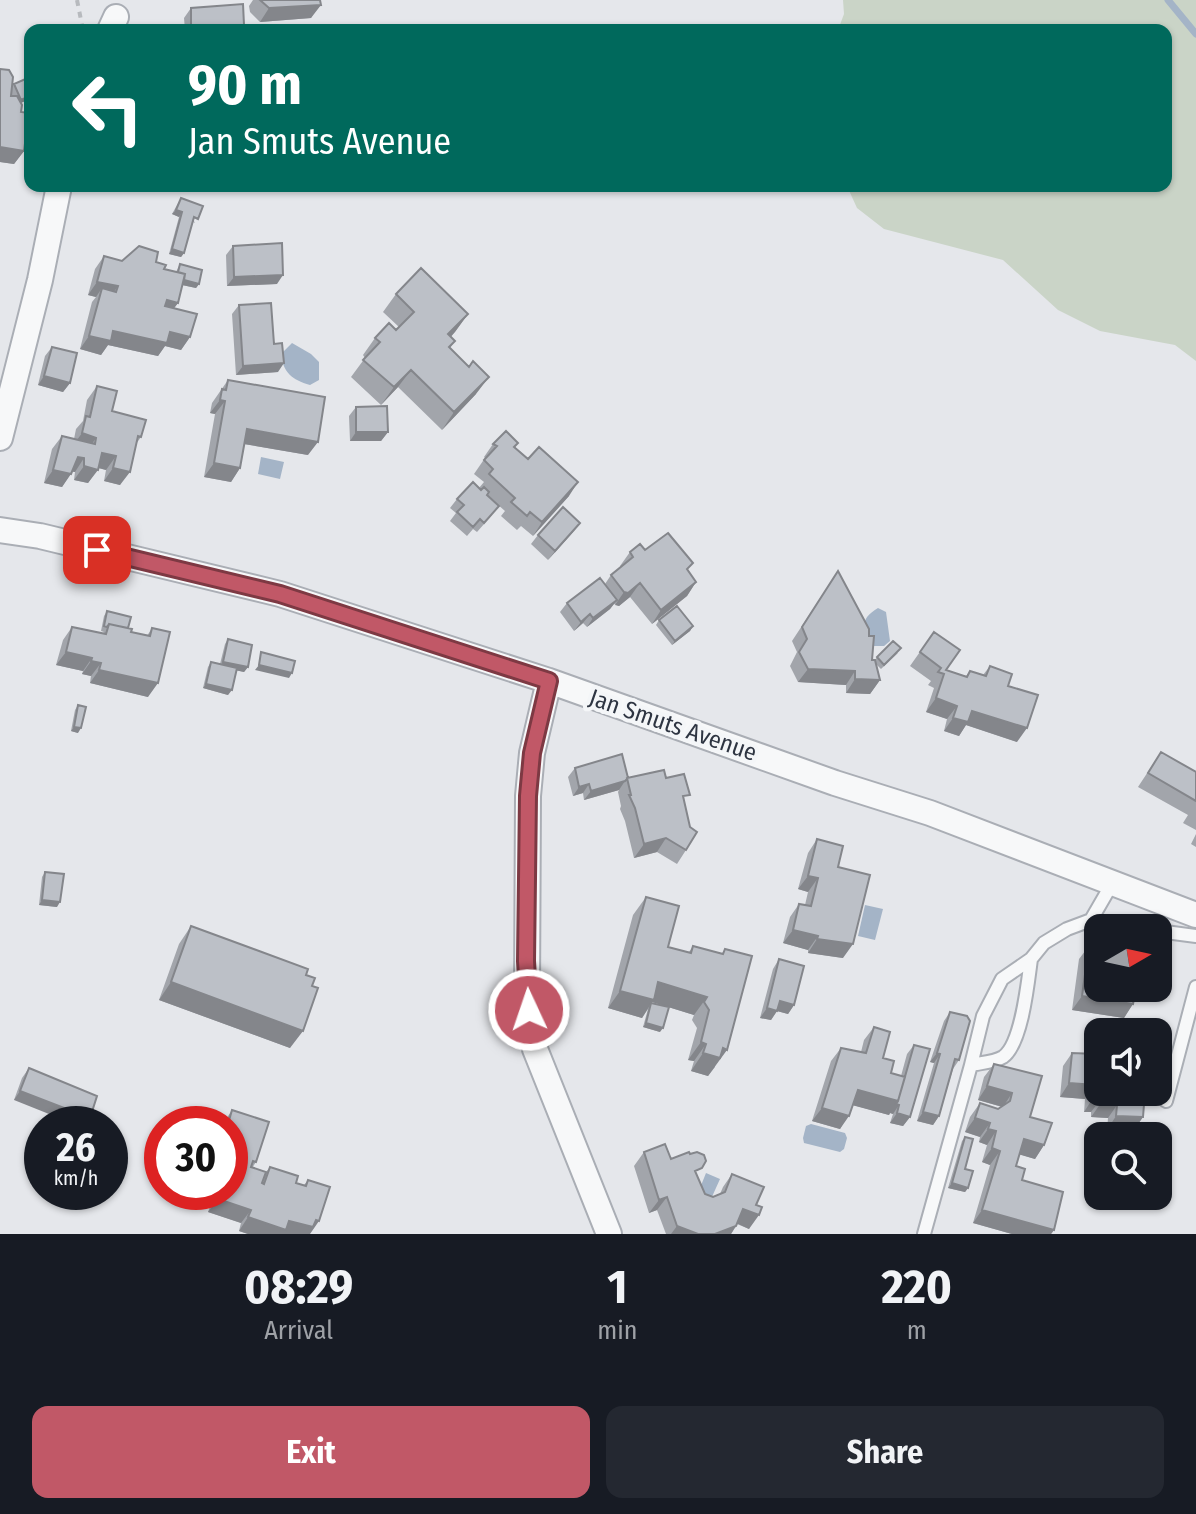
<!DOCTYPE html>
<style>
body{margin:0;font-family:"Fira Sans Condensed",sans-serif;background:#242831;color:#f1f3f6;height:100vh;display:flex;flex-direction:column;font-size:30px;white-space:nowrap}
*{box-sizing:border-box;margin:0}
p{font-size:26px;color:#9ea1a6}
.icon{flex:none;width:44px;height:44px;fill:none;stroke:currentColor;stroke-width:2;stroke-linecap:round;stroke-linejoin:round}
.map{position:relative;height:1234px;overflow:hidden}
.sheet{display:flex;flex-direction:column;background:#171b24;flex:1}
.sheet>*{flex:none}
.banner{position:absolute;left:24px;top:24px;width:1148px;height:168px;border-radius:16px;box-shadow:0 2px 6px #0004;background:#00695c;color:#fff;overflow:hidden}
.needle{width:52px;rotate:81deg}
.buttons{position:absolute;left:1084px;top:914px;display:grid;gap:16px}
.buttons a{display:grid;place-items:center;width:88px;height:88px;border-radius:16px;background:#171b24;box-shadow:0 2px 6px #0004;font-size:40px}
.speed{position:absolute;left:24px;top:1106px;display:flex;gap:16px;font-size:40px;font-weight:700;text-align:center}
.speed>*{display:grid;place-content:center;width:104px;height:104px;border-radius:50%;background:#171b24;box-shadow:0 2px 6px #0004;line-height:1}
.speed small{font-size:20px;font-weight:400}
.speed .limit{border:12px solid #d22;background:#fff;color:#111}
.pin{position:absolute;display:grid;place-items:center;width:68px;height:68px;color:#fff;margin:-34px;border-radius:16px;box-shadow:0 4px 12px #0006}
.me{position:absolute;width:88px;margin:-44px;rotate:357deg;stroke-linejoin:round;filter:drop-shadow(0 0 6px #0008)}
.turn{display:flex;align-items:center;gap:28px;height:168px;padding:0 32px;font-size:36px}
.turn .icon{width:104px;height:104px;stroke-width:2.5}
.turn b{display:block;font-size:56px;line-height:68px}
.eta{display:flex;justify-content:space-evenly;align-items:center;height:136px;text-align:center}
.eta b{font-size:48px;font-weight:700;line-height:56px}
.cta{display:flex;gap:16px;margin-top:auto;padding:16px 32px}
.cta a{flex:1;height:92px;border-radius:16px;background:#c15867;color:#fff;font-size:32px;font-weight:700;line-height:92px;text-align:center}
.cta a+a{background:#242831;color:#f1f3f6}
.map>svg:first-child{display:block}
.green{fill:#cad4c7}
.water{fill:#a4b4c7}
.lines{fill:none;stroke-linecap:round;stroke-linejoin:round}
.stream{stroke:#a4b4c7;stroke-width:7}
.lane-casing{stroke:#aaaeb5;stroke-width:16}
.street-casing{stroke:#aaaeb5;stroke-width:28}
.path{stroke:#b7babe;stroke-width:4;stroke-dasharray:6 6;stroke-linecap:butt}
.lane{stroke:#f7f8f9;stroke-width:12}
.street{stroke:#f7f8f9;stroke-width:24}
.wall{fill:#a2a5ab}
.shaded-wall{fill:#84868b}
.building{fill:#bcc0c7;stroke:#84868b;stroke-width:2}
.route-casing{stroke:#7d3943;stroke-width:20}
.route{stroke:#c15867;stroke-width:14}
.labels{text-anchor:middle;stroke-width:8;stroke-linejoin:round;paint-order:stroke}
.street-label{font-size:24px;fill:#2e3542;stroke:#f4f6f8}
</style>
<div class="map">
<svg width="1196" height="1234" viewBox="0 0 1196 1234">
<rect width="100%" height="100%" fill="#e5e7eb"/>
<!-- green -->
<path class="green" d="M843 0H1196V361L1175 345 1100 331 1058 310 1003 260 884 229 857 208 847 186H1166V30H838L844 14Z"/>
<!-- water -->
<path class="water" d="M292 343 311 354 319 362V380L310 385C292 380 283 372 281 354Z
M261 457 284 462 280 479 258 474Z
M878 608 886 612 890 641 884 646H870C865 627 858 620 878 608Z
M865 905 883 909 875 940 858 936Z
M811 1124 845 1133 847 1138 844 1149 840 1152 804 1143 803 1138 806 1126Z
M706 1173 720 1179 711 1199 698 1193Z"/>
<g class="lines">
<!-- stream -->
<path class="stream" d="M1168 0 1196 34"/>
<defs>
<path id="lane" d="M1113 882 1091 920 1140 928
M1158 931 1196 936
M1031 959C1028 981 1022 1044 1003 1057 995 1062 980 1063 971 1065L983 1016 1002 979 1031 959 1044 943 1067 929 1091 920
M1166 1101 1196 987
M924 1234 971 1065"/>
<path id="street" d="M110 30 116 17
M0 438 40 280 59 186
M0 530 40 536 280 594 549 681 835 783 930 813 1196 915
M549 681 532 753 528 796 527 992 535 1049 609 1234"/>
</defs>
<!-- lane casing -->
<use href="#lane" class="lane-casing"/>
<!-- street casing -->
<use href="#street" class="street-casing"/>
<!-- path -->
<path class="path" d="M77 0 83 30"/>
<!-- lane -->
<use href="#lane" class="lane"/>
<!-- street -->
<use href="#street" class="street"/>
</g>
<!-- wall -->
<path class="wall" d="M253 0H320L311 18 260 22 250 12 249 6Z
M191 8 244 25 241 30H185L184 18Z
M0 69 12 87 14 84 30 99 21 103 24 151 14 164 0 162Z
M181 198 195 223 193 222 184 253 181 257 169 254 179 217 172 214Z
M233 246 277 284 227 286 226 255Z
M104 256 122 261 156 262 164 269 176 272 180 264 199 284 196 288 182 285 178 303 174 308 190 337 181 350 165 346 158 356 108 345 101 355 80 349 92 302 96 297 88 295 95 269Z
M396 294 468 314 451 337 455 341 450 348 476 394 442 430 398 387 381 405 351 377 365 358 363 355 375 338 396 330 399 327 383 312Z
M239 305 274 344 278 372 236 375 232 314Z
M52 347 70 383 63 392 38 385 45 356Z
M228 380 308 455 244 444 240 468 231 482 204 477 215 414 210 413 212 403Z
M97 386 112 411 141 437 136 444 120 485 104 481 106 470 98 468 88 483 74 480 75 472 72 471 62 487 44 483 52 449 62 436 74 439 76 429 83 421 87 400Z
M356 407 388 432 381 441H350L349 416Z
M518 443 515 447 569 496 533 536 521 526 517 530 501 516 505 511 487 495 492 515 477 532 473 529 467 536 450 521 456 513 450 508 457 499 479 488 484 482 474 474 485 458 484 457 493 444Z
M573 532 548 560 531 544 538 535Z
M645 550 688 570 696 582 687 596 652 624 630 597 619 606 614 604 610 609 587 627 583 623 574 631 560 612 567 603 605 584 611 575 621 567 620 566 630 552Z
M838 571 869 636 872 660H875L877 657 898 653 881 669 876 664 880 680 870 694 846 693V685L798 682 790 666 797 652 792 641Z
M107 611 128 628 131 632 147 636 152 628 148 697 90 683 91 676 82 674 83 671 56 665 63 640 72 627 102 634 104 632 101 631 104 616Z
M659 620 693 626 690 631 672 645 656 625Z
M934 632 946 670 966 676 970 671 983 675 990 666 1008 686 1017 742 966 725 959 736 944 731 947 719 926 712 934 688 928 685 931 681 910 666Z
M228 639 248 667 244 672 236 670 228 695 203 688 208 667 211 662 220 664 225 644Z
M78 705V733L71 731 75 710Z
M1161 752 1196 772V830L1183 823 1188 815 1138 787Z
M575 768 628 778H666L684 803 686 850 677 864 657 852 634 858 625 821 620 809 621 806 618 792 619 790 584 800 583 793 573 796 568 777Z
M1196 834V847L1191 844Z
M817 839 838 867 843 958 808 953V950L783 943 790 917 799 904 805 905 808 892 798 889 808 853Z
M45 872 57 907 39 905 42 877Z
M646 897 668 947 689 952 693 946 722 954 725 949 715 1067 708 1076 691 1071 694 1061 688 1060 697 1028 692 1020 694 1015 652 1002 660 1032 643 1027 648 1009 642 1018 608 1008 633 915Z
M191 926 306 975 290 1048 159 1000 179 944Z
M1089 946 1098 988H1142L1124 1018 1072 1010 1079 959Z
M779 959 794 1005 788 1014 777 1011 771 1020 760 1018 773 969Z
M950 1012 959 1060 953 1069 939 1116 933 1125 917 1121 934 1063 930 1062 944 1021Z
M874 1027 883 1058 891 1073 901 1076 907 1054 914 1045 910 1117 903 1126 890 1123 893 1114 890 1113 889 1115 853 1105 840 1129 812 1121 831 1061 841 1048 861 1052 864 1040Z
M1098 1048 1143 1117 1133 1131 1107 1130 1108 1118 1091 1117V1112H1084L1085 1099 1060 1097 1063 1066 1072 1053 1094 1054Z
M994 1064 1030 1117 1044 1145 1035 1159 1019 1154 1016 1166 1022 1180 1054 1230 1051 1234H1012L973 1223 990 1165 982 1162 987 1145 979 1142 980 1137 965 1132 970 1117 980 1103 998 1109 1002 1107 978 1100 984 1077Z
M29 1068 97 1096 14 1100 22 1078Z
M232 1110 256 1162 252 1168 266 1172 270 1167 296 1183 304 1185 308 1180 310 1234H248L239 1231 241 1223 208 1212 215 1192H230V1124H223Z
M965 1137V1169L968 1188 965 1192 948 1188 962 1141Z
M644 1152 671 1159 697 1175 705 1194 713 1197 720 1194 723 1187 732 1174 756 1205 749 1229 737 1224 731 1234H666L657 1210 649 1213 634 1166Z"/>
<!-- shaded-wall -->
<path class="shaded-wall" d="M321 5 311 18 260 22 269 8Z
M244 25 241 30H222L224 26Z
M30 96V99L18 104 21 100Z
M0 147 24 151 14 164 0 162Z
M176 210 182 212 179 217 172 214Z
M172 249 184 253 181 257 169 254Z
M283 275 277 284 227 286 234 277Z
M176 278 199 284 196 288 173 283Z
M97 282 118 286 109 299 102 288 96 297 88 295Z
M167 300 178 303 168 316 158 313Z
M468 314 455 332 436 352 448 334Z
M113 331 170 332 190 337 181 350 165 346 158 356 108 345 101 355 80 349 89 336Z
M284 363 278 372 236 375 243 366Z
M411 370 398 387 381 405 394 387Z
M44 376 70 383 63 392 38 385Z
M489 377 476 394 442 430 454 412Z
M220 400 225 401 215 414 210 413Z
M247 429 318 442 308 455 238 443Z
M356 432H388L381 441H350Z
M82 433 96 438 87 451 72 447Z
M102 453 116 456 106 470 92 466Z
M78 457 84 458 75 472 68 471Z
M214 463 240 468 231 482 204 477Z
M84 466 98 470 88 483 74 480Z
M113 468 130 472 120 485 104 481Z
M53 470 71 474 62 487 44 483Z
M578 482 569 496 533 536 542 522Z
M580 523 573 532 548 560 555 551Z
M696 582 687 596 652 624 661 610Z
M640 583 630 597 619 606 615 605 624 592Z
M617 600 610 609 587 627 593 618Z
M590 614 583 623 574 631 581 622Z
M693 626 690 631 672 645 675 641Z
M66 652 92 658 83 671 56 665Z
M91 661 101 663 91 676 82 674Z
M223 662 248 667 244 672 220 667Z
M259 665 292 673 289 678 255 670Z
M808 669 855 671 846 685 798 682Z
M99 670 158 683 148 697 90 683Z
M855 679 880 680 870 694 846 693Z
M206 684 232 690 228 695 203 688Z
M936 698 957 706 947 719 926 712Z
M972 711 1027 728 1017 742 966 725 959 736 944 731 953 718Z
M74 727 81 728 78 733 71 731Z
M625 781 619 790 584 800 591 791Z
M589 784 583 793 573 796 579 787Z
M666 838 657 852 634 858 644 844Z
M808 876 818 878 808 892 798 889Z
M42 900 60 902 57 907 39 905Z
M793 930 818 936 808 950 783 943Z
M817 939 853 944 843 958 808 953Z
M171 982 303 1031 290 1048 159 1000Z
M658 982 707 997 694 1015 652 1002 642 1018 608 1008 620 991Z
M1134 988H1142L1133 1000Z
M1082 996 1133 1004 1124 1018 1072 1010Z
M780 1001 794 1005 788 1014 777 1011 771 1020 760 1018 767 1008Z
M646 1023 663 1028 660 1032 643 1027Z
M701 1042 706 1044 694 1061 688 1060Z
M723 1048 727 1050 708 1076 691 1071 703 1053Z
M937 1053 940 1054 934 1063 930 1062Z
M1069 1083 1094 1085 1085 1099 1060 1097Z
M987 1086 1012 1093 1003 1107 978 1100Z
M858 1090 898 1101 899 1105 893 1114 890 1113 889 1115 848 1104Z
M20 1091 90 1118 86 1124H74L14 1100Z
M1093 1098 1101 1099 1091 1112H1084Z
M1101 1103 1117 1105 1108 1118 1091 1117Z
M822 1108 849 1116 840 1129 812 1121Z
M923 1112 939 1116 933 1125 917 1121Z
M897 1113 910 1117 903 1126 890 1123Z
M1116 1116 1143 1117 1133 1131 1107 1130Z
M975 1118 990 1123 980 1137 965 1132Z
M988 1129 996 1131 987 1145 979 1142Z
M1024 1139 1044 1145 1035 1159 1014 1153Z
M992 1148 1000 1151 990 1165 982 1162Z
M952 1183 968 1188 965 1192 948 1188Z
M667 1197 657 1210 649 1213 659 1200Z
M218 1199 251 1210 241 1223 208 1212Z
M743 1209 759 1215 749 1229 734 1222Z
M982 1210 1054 1230 1051 1234H1012L973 1223Z
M248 1217 289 1221 316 1220 319 1221 310 1234H248L239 1231Z
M677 1226 698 1234H671Z
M736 1226 731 1234H715Z"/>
<!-- building -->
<path class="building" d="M260 0H320L321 5 269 8Z
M243 4 244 25 224 26V30L191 29V8Z
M0 69 9 70 13 77 11 96H17L22 105 21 112 29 113 24 151 0 147Z
M30 77V96L21 100 14 84Z
M181 198 203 206 198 219 194 217 184 253 172 249 182 212 176 210Z
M282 243 283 275 234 277 233 246Z
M139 246 158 252 156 262 166 265 164 269 185 274 178 303 167 300 165 306 197 314 190 337 170 332 167 343 113 331 111 341 89 336 102 288 116 292 118 286 97 282 104 256 122 261Z
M180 264 202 270 199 284 184 280 185 274 178 272Z
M421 268 468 314 448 334 455 341 449 347 469 367 473 361 489 377 454 412 411 370 394 387 363 360 380 342 375 338 389 323 396 330 414 312 396 294Z
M271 303 274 344 282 343 284 363 243 366 239 305Z
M52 347 77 353 70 383 44 376Z
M228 380 325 397 318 442 247 429 240 468 214 463 225 401 220 400 222 389 226 390Z
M97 386 117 391 112 411 146 420 141 437 138 436 130 472 113 468 116 456 102 453 98 470 84 466V458L78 457 71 474 53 470 62 436 95 444 96 438 82 433 86 416 90 417Z
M387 406 388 432H356V407Z
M506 431 518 443 514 447 528 459 539 447 578 482 542 522 530 512 527 516 511 502 515 498 489 474 493 469 484 460 497 446 493 444Z
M473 482 481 490 484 487 489 492 487 495 499 506 484 523 480 519 473 527 457 512 464 505 457 499Z
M563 507 580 523 555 551 538 535Z
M668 533 693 563 687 569 696 582 661 610 640 583 628 593 624 592 611 575 633 557 630 552 640 544 645 550Z
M838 571 869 629V636H874L872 660H875L880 680 855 679V671L808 669 799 652 807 639 802 627Z
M600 578 617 600 593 618 590 614 581 622 567 603Z
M677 606 693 626 675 641 659 620Z
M107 611 131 617 128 628 109 624 107 627 104 626Z
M109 624 132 629 131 632 150 636 152 628 170 632 158 683 99 670 101 663 91 661 92 658 66 652 72 627 106 634Z
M934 632 960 650 946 670 967 677 970 671 986 676 990 666 1012 674 1008 686 1038 695 1027 728 972 711 968 722 953 718 957 706 936 698 944 674 938 672 941 668 920 652Z
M228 639 252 645 248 667 223 662Z
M893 641 901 648 884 665 877 657Z
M261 652 295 661 292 673 259 665Z
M211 662 237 668 232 690 206 684Z
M78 705 86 707 81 728 74 727Z
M1161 752 1196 772V801L1148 773Z
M622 754 628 778 625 781 591 791 589 784 579 787 575 768Z
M664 770 666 778 684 774 690 795 683 796 690 827 697 832 686 850 666 838 644 844 635 808 629 795H631L627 778Z
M817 839 843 846 838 867 870 875 853 944 817 939 818 936 793 930 799 904 811 906 818 878 808 876Z
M45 872 64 874 60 902 42 900Z
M646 897 679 906 668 947 691 953 693 946 723 954 725 949 752 956 727 1050 723 1048 720 1058 703 1053 706 1044 701 1042 709 1010 704 1002 707 997 658 982 654 1000 620 991Z
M191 926 308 969 306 975 315 978 312 986 318 988 303 1031 171 982Z
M1089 946 1098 947V988H1136L1133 1004 1082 996Z
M779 959 804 966 794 1005 780 1001 777 1011 767 1008Z
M651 1003 669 1007 663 1028 646 1023Z
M950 1012 967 1016 970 1021 959 1060 955 1059 939 1116 923 1112 940 1054 937 1053Z
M874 1027 890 1032 883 1058 894 1061 891 1073 905 1077 898 1101 858 1090 849 1116 822 1108 841 1048 866 1053Z
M914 1045 930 1049 910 1117 897 1113 899 1105 896 1104 898 1101Z
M1098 1048V1092H1145L1143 1117 1116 1116 1117 1105 1101 1103V1099L1093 1098 1094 1085 1069 1083 1072 1053 1097 1054Z
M994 1064 1042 1076 1030 1117 1052 1123 1044 1145 1024 1139 1016 1166 1025 1169 1022 1180 1063 1192 1054 1230 982 1210 1000 1151 992 1148 996 1131 988 1129 990 1123 975 1118 980 1103 998 1109 1010 1101 1012 1093 987 1086Z
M29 1068 97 1096 90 1118 20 1091Z
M232 1110 269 1122 256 1162 253 1161 251 1167 266 1172 262 1183 264 1184 270 1167 298 1176 296 1183 306 1186 308 1180 330 1187 319 1221 316 1220 313 1227 289 1221 286 1230 248 1217 251 1210 218 1199 220 1192H230V1161L232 1155 230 1154V1124H228Z
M965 1137 973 1139 965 1169 973 1171 968 1188 952 1183Z
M665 1144 671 1159 689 1152 690 1154 697 1152 704 1155 706 1161 702 1168 695 1171 705 1194 713 1197 725 1192 732 1174 764 1187 756 1205 762 1207 759 1215 743 1209 736 1226 715 1234H698L677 1226 667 1197 659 1200 644 1152Z"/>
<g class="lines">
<defs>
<path id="route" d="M97 550 280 594 549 681 532 753 528 796 526 961 529 1010"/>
</defs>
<!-- route casing -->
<use href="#route" class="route-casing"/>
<!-- route -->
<use href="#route" class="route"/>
</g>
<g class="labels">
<!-- street labels -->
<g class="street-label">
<text transform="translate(673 725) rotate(19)" y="8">Jan Smuts Avenue</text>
</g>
</g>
</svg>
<div class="buttons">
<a><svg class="needle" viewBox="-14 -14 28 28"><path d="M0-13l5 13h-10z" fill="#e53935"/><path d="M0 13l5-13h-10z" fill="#9ea1a6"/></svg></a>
<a><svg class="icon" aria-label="sound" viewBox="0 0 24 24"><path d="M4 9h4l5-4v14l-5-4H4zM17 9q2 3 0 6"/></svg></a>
<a><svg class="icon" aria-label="search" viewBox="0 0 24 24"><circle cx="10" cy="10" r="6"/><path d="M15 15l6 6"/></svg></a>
</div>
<div class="speed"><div>26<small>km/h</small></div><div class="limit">30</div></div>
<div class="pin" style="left:97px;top:550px;background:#d93025"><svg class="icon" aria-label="arrive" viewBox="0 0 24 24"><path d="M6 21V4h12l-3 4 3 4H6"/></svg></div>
<svg class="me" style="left:529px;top:1010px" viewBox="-20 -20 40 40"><circle r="17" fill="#c15867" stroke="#fff" stroke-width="3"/><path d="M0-11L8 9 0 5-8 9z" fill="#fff"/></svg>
<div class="banner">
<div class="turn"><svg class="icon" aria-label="left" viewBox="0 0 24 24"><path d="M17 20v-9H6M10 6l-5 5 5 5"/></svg><div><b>90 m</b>Jan Smuts Avenue</div></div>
</div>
</div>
<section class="sheet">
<div class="eta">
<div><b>08:29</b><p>Arrival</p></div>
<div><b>1</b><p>min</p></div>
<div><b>220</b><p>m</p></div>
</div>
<div class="cta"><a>Exit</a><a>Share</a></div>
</section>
